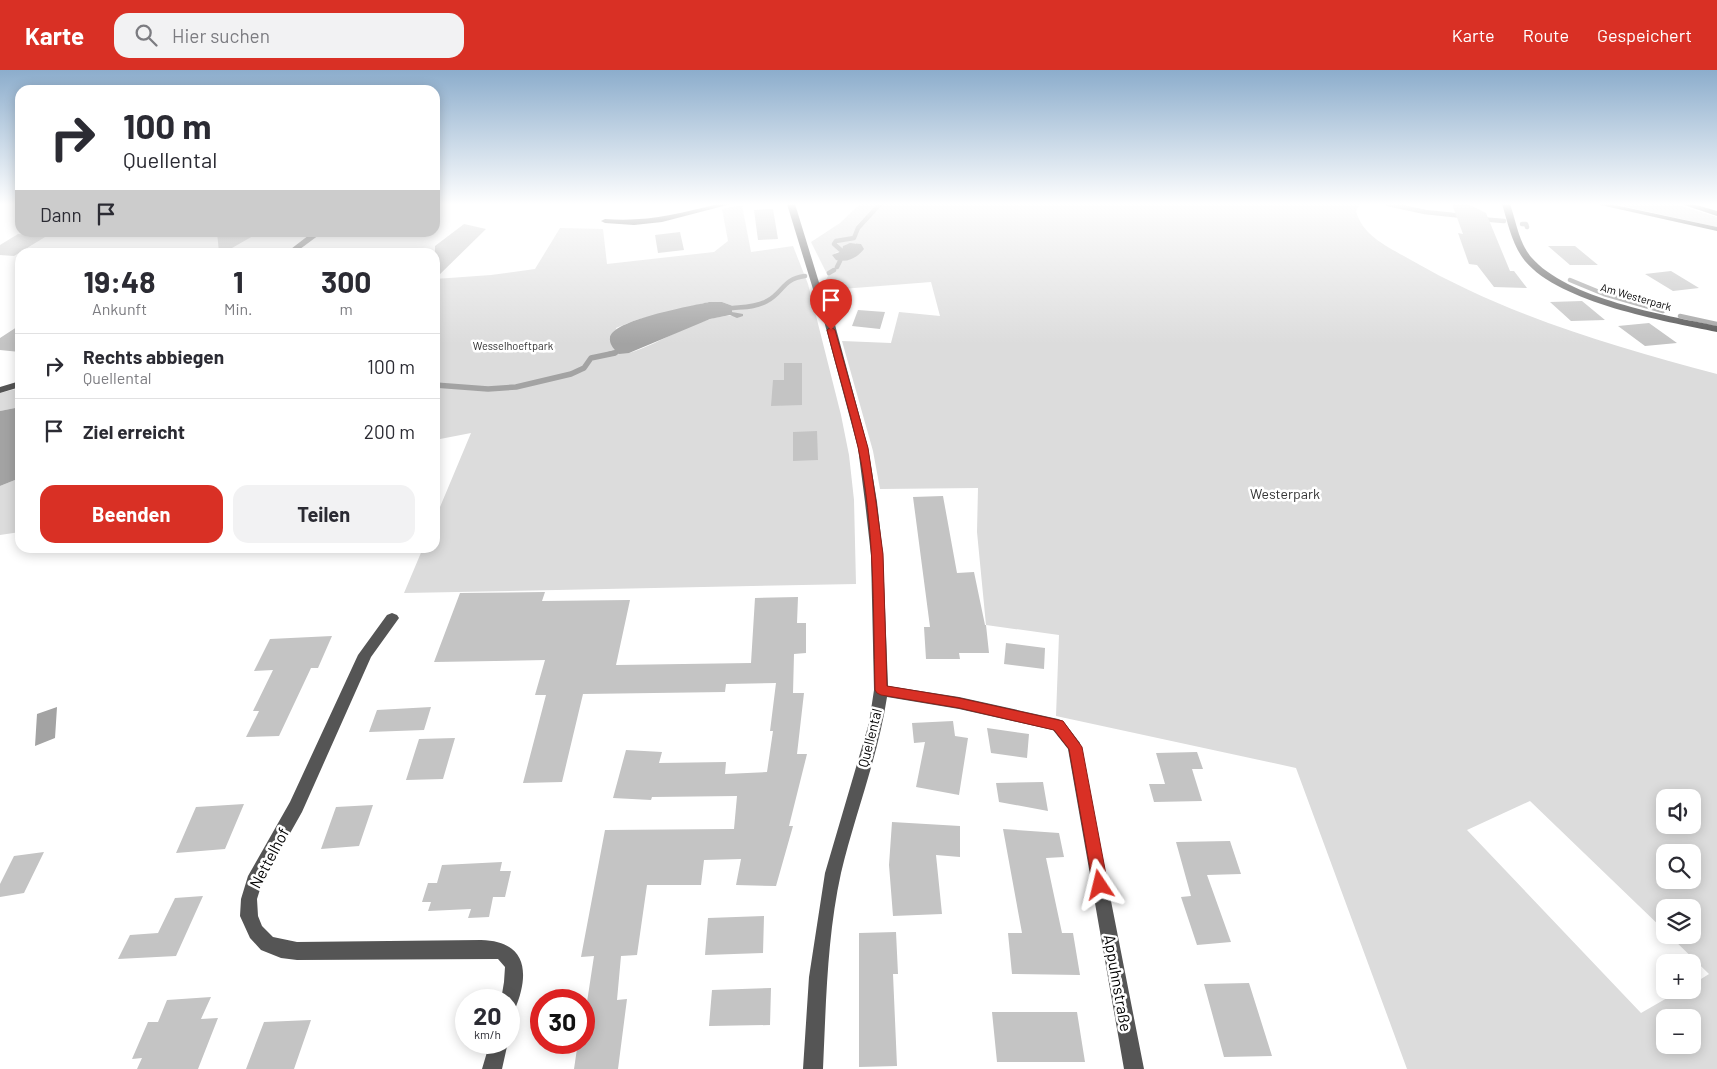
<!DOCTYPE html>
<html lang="de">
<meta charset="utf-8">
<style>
body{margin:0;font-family:Barlow,sans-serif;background:#f2f2f3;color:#2b2b33;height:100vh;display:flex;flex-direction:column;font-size:19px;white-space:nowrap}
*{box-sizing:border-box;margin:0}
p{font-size:16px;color:#7c7c81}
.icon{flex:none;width:28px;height:28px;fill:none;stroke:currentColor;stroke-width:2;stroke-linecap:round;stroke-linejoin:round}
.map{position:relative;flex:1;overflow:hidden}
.details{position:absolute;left:15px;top:178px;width:425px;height:305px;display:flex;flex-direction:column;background:#fff;border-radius:15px;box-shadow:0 2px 12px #0003}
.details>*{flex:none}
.guide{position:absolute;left:15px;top:15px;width:425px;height:152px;border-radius:15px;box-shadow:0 2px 12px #0003;background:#fff;color:#2b2b33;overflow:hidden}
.controls{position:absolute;left:1656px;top:719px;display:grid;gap:10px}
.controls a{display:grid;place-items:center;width:45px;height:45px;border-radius:10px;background:#fff;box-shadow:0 2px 12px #0003;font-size:25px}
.speed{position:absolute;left:455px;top:919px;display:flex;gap:10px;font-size:25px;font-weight:700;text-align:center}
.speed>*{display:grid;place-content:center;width:65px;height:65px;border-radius:50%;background:#fff;box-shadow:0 2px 12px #0003;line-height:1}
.speed small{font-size:12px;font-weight:400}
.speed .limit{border:8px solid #d22;background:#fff;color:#111}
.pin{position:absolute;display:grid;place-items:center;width:42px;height:42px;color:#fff;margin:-51px -21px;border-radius:50% 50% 50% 0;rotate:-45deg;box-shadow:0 0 5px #0007}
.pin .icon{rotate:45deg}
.me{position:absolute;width:55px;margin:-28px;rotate:350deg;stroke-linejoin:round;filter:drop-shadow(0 0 4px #0008)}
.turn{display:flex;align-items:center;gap:18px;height:105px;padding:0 25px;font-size:22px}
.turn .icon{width:65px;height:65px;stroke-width:2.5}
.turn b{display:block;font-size:35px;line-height:42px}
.then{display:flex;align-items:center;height:48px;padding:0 25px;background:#0003;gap:10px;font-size:19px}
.eta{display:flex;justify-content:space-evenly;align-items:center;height:85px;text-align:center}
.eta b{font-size:30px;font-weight:700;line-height:35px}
.action{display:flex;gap:10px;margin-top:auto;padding:10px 25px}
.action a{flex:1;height:58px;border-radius:15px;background:#d93025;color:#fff;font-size:20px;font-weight:700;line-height:58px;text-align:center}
.action a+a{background:#f2f2f3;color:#2b2b33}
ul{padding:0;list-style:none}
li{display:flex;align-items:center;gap:15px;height:65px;padding:0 25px;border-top:1px solid #e1e1e2}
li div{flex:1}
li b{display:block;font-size:19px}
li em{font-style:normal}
header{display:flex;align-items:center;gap:30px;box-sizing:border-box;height:70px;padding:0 25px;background:#d93025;color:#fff}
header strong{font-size:24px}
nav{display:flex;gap:28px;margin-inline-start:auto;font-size:18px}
.search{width:350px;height:45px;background:#f2f2f3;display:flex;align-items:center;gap:12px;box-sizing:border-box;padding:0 18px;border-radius:15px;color:#7c7c81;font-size:19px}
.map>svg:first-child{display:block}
.green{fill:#dcdcdc;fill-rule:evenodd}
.water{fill:#a3a3a3}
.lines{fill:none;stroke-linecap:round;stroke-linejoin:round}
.stream-far1{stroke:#a3a3a3;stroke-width:4.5}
.stream{stroke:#a3a3a3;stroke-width:5.5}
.building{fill:#c4c4c4}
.minor{fill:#555;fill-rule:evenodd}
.route{fill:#d93025;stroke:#8d1f18}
.labels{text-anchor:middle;stroke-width:5;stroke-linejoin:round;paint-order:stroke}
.far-street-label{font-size:11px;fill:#000;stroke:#fff}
.far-park-label{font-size:11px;fill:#333;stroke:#fff}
.park-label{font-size:14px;fill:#333;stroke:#fff}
.street-label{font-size:14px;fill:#000;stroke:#fff}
.near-street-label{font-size:16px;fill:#000;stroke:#fff}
</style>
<header>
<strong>Karte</strong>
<div class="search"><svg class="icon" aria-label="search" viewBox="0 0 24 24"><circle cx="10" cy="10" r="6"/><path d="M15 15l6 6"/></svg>Hier suchen</div>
<nav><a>Karte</a><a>Route</a><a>Gespeichert</a></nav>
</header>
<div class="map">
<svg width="1717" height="999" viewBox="0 0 1717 999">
<rect width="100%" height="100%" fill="#fff"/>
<!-- green -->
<path class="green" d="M860 134H1360L1356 141C1362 166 1390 178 1411 190 1506 245 1611 276 1717 304V999H1407L1296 698 1056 646 1059 565 986 555 977 462 978 418 880 419 873 381 842 271 891 273 899 242 940 246 931 212 829 220 826 210 828 206 811 172 840 153ZM856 173V187L844 191 835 183 842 181 845 175ZM1665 728H1692V755H1665ZM1530 731 1665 861V838H1692V865H1669L1709 904 1693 914 1692 920H1681L1641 943 1467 760ZM1665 782H1692V810H1665ZM1665 948H1692V975H1665Z
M1614 134H1675L1717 147V157Z
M742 135 751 182 793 176 808 214 841 345 849 385 854 430 856 514 404 523 423 478H435V449L471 363 435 370V209L491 205 535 199 560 158 603 159 607 194 714 182 728 171 722 139ZM709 232H722L733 236 732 242 743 246C703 241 666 272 629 283L616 258 636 250Z
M20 318V337L0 341V323Z
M20 408V462L0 465V416Z"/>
<!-- water -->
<path class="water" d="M850 173 861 174 864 179C857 188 847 193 836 190L832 185 842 181 843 176Z
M709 232H722L733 236 732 242 743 244V246L737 248 730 245 710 249 629 283 619 284C615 280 609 275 610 268 611 250 692 236 709 232Z
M20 337V408L0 416V341Z
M57 637 55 668 35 676 37 644Z"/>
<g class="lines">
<!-- stream-far1 -->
<path class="stream-far1" d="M1388 134 1425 142 1463 146
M1480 149 1504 151
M1522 154H1526L1527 157
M842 181 834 174 836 171 854 168 858 158 880 134
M837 197 840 191
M829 203 834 200
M1570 210 1604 224 1663 241
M733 238C744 237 757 237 767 231 784 222 782 209 805 206
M1680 246 1717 254
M609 284 617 282"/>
<!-- stream -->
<path class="stream" d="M435 315 488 319 516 317 571 304 584 298 591 288 615 283"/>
</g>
<!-- building -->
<path class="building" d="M1452 134H1468L1486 143 1510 201H1514L1527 218 1494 217 1477 195 1469 194 1458 163 1463 164Z
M773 139 778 169 758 170 754 140Z
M464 154 486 159 435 209V176Z
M217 162H260L225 182H219Z
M680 162 684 180 658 183 655 165Z
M18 164 45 167 14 186 0 185V175Z
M1548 176H1575L1598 195H1570Z
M1671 201 1699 218 1673 221 1645 204Z
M1582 231 1605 250 1571 251 1550 232Z
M858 240 885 242 880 259 852 256Z
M1649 253 1677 273 1645 276 1618 256Z
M20 255V282L0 280V268Z
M784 293H802V335L771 336 773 310H784Z
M817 361 818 390 793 391V362Z
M943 426 957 503 974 502 985 555H986L989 583H959L960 589H926L924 557H930L913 427Z
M545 522 542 531 630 530 616 595 751 593 755 528 798 527 797 553H806V583L794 584 793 623H804L797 684H807L789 756H793L776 816 736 815 741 789 704 790 701 815H647L637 885 621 886 617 930 627 929 618 999H574L578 972H584V931L587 932 594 886 581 887 605 760 734 759 737 726 652 727 651 730 613 728 626 680 662 682 659 693 726 692 725 704 767 702 773 661H770L776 613 726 614 725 622 583 624 562 712 523 713 546 625H535L545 590 434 592 460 523Z
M332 566 318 598H311L279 666 246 667 259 641H253L273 600 254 601 270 569Z
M1006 573 1045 578 1044 599 1004 594Z
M431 637 424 660 369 662 377 640Z
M953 651 955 666 968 668 959 725 916 717 925 672 914 673 912 653Z
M987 658 1029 664 1027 688 991 683Z
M455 668 443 709 406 710 419 669Z
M1197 682 1203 699H1192L1202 731 1154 732 1149 714H1165L1156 683Z
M1043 712 1048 741 999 732 996 713Z
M244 734 225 779 176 783 196 737Z
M373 735 359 776 321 779 336 737Z
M892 752 960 756V787L936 785 942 844 893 846 889 795Z
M1003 759 1059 763 1064 787 1046 788 1062 863H1073L1080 905 1012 904 1008 863H1022Z
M1230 771 1241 804 1207 805 1231 872 1197 875 1181 827 1191 826 1176 772Z
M44 782 24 823 0 827V814L14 786Z
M502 792 500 801H511L505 827H493L489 847 468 848 471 839 428 841 431 832H422L428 813H437L442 795Z
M203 826 176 886 118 889 130 865 158 863 175 828Z
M764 846 763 883 705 885 708 848Z
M896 862 898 904H893L897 996 859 997V863Z
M1249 913 1272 986 1224 987 1204 914Z
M771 918 770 955 709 956 712 920Z
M211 927 201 949 218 948 198 999H137L142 988 132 989 148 952H158L167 930Z
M992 942H1077L1085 992H997Z
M311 950 294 999H246L264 952Z"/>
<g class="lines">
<!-- minor -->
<path class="minor" d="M718 134H731L662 152 634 155 605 153 601 151 605 149C648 152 677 144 718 134Z
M787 134H795L821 219 830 236 868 378 877 432 883 485 888 616 959 627 1058 649 1063 651 1080 673 1144 999H1124L1068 679 1053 660 959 639 887 627C878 687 855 744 841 803 827 867 826 934 823 999H803L809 907 825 803 869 653 874 620 871 485 865 432 858 378 820 236 813 219Z
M1502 134H1510C1516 151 1519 173 1531 187 1567 229 1665 245 1717 256V262C1664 251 1560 233 1525 191 1512 175 1508 153 1502 134Z
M1596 134H1610L1717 157V161Z
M1681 134H1693L1717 141V146Z
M313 162H323L296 182H287Z
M20 311V317L0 323V317Z
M392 543 397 545 399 548 371 587 302 742 262 813 257 829 258 846 262 856 273 867 297 872 481 870C527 871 530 903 515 939L509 942V930H501L504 912 505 897 498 889 297 890 281 888 261 880 250 868 240 846 241 829 248 806 290 732 358 585 387 545Z
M490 972H508L502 999H482Z"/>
</g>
<!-- sky -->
<linearGradient id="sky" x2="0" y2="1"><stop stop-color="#8cadcc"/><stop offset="0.49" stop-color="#fff"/><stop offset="1" stop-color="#fff" stop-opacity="0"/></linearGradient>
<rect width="1717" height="274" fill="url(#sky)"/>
<!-- route -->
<path class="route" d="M831 257 835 260 868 378 876 432 883 484 887 616 959 628 1063 651 1082 677 1108 815 1106 820 1100 822 1095 820 1093 815 1069 679 1054 660 959 638 881 625 877 623 875 620C873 539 875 457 858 377 849 338 837 299 827 260Z"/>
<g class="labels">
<!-- far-street labels -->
<g class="far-street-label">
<text transform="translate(1636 227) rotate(16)" y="4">Am Westerpark</text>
</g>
<!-- far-park labels -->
<g class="far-park-label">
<text x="513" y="280">Wesselhoeftpark</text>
</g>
<!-- park labels -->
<g class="park-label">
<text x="1285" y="429">Westerpark</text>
</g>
<!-- street labels -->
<g class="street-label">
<text transform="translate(870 668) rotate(-76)" y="5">Quellental</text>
</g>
<!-- near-street labels -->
<g class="near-street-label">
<text transform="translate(269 788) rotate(-62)" y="6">Nettelhof</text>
<text transform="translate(1118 913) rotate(80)" y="6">Appuhnstraße</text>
</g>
</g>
</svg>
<div class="controls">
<a><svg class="icon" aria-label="sound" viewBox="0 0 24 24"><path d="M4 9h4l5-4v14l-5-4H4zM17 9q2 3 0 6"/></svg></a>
<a><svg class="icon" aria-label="search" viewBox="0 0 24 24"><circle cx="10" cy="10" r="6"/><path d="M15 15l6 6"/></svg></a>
<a><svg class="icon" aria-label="layers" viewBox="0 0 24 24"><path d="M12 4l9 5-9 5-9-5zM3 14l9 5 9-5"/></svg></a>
<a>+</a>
<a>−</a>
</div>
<div class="speed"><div>20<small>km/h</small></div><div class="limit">30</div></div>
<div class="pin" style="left:831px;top:260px;background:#d93025"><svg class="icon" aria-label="arrive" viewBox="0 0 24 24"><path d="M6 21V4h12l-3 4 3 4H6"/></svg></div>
<svg class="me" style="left:1100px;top:815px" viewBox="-20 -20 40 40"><path d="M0-17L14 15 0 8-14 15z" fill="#d93025" stroke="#fff" stroke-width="4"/></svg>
<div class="guide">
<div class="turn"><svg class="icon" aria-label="right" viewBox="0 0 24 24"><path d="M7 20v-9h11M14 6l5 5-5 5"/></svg><div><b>100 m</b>Quellental</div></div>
<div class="then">Dann<svg class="icon" aria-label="arrive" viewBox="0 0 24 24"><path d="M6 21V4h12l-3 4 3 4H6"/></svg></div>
</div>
<section class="details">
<div class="eta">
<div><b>19:48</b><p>Ankunft</p></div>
<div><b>1</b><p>Min.</p></div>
<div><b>300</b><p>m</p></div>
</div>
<ul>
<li><svg class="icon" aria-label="right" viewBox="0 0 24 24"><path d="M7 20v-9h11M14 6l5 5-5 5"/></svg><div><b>Rechts abbiegen</b><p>Quellental</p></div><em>100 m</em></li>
<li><svg class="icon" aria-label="arrive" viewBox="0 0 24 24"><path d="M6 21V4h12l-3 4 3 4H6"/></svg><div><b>Ziel erreicht</b></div><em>200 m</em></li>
</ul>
<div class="action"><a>Beenden</a><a>Teilen</a></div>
</section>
</div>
